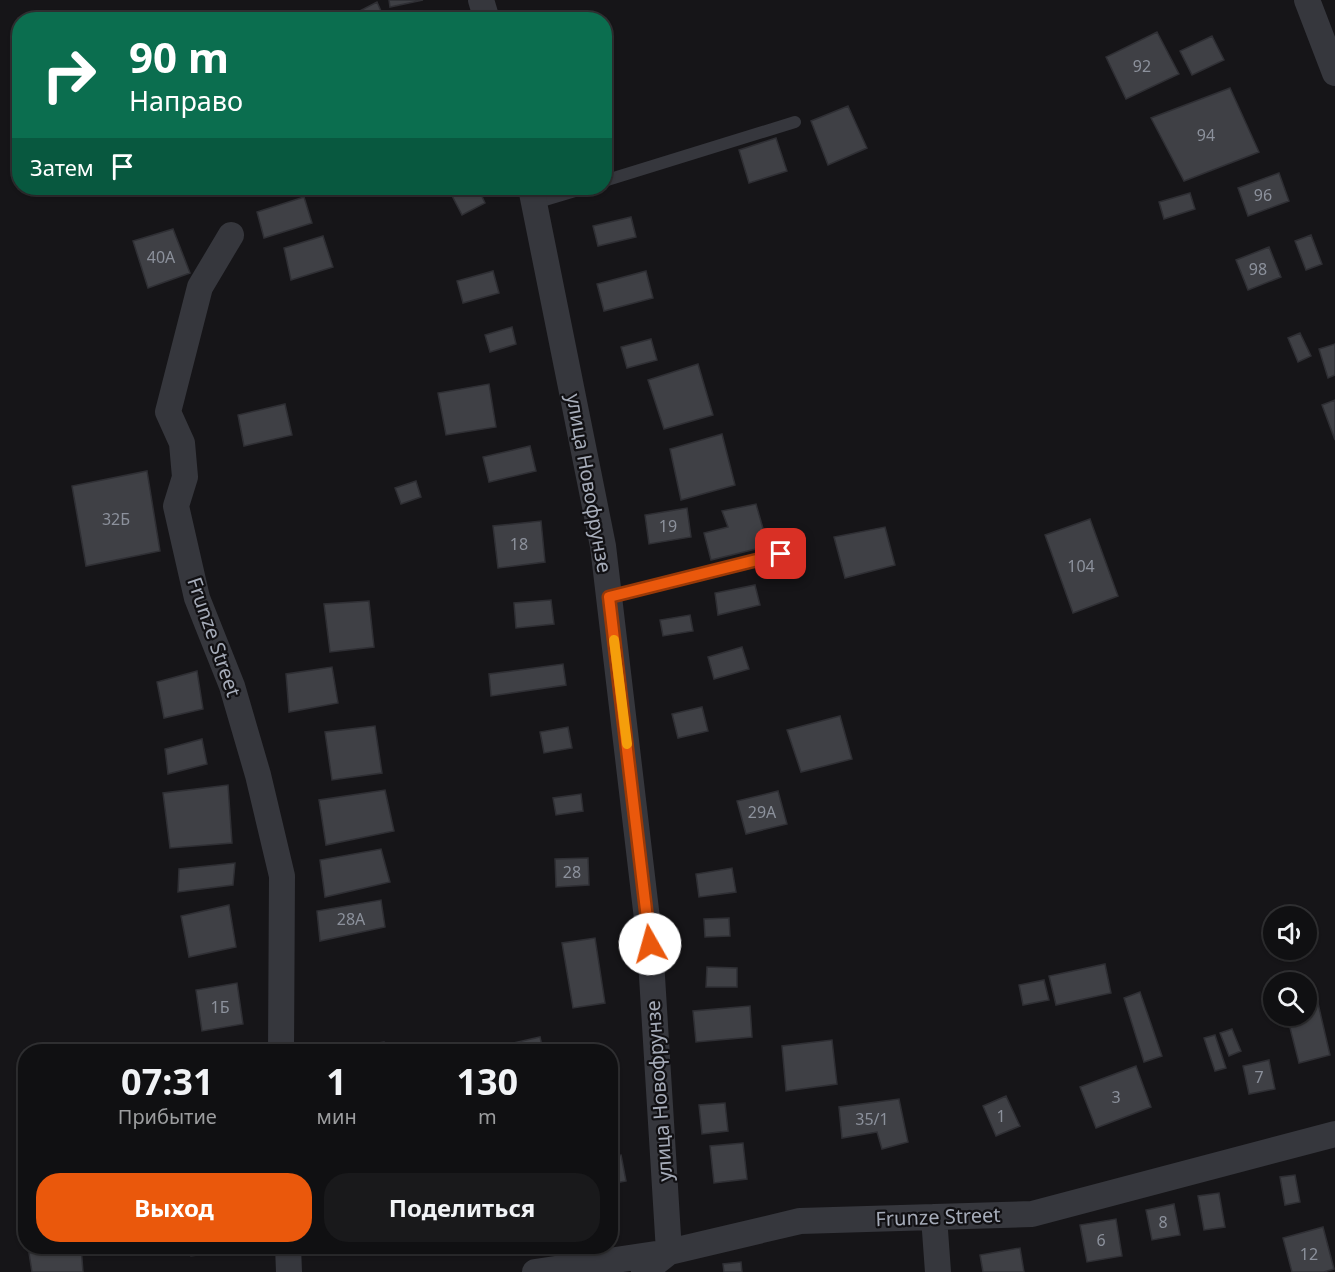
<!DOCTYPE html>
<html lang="ru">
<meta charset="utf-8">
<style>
body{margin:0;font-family:"Noto Sans",sans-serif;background:#19191b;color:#f1f3f6;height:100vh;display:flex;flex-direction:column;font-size:22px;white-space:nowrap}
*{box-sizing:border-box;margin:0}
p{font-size:20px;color:#9c9d9f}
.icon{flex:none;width:33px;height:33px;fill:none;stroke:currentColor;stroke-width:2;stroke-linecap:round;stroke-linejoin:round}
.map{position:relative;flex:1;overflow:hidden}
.panel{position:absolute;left:18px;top:1044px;width:600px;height:210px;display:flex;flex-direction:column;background:#101012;border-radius:24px;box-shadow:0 2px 4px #0004,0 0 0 2px #303032}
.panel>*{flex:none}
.banner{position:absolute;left:12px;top:12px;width:600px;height:183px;border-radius:24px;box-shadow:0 2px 4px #0004,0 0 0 2px #303032;background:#0b6e4f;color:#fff;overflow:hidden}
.fabs{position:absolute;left:1263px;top:906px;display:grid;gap:12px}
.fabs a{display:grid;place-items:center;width:54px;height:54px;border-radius:50%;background:#101012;box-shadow:0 2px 4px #0004,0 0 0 2px #303032;font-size:30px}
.pin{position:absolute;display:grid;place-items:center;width:51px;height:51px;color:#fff;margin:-26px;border-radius:12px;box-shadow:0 3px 9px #0006}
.me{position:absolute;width:66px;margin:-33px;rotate:353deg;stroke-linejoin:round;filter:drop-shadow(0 0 4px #0008)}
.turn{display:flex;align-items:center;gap:21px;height:126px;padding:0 18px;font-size:27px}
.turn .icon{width:78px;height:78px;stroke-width:2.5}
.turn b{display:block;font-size:42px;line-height:51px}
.then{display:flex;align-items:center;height:57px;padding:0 18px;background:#0003;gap:12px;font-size:22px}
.eta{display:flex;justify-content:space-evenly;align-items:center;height:102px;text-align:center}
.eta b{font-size:36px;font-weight:700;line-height:42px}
.button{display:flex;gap:12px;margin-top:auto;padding:12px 18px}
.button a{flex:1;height:69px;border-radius:24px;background:#ea580c;color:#fff;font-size:24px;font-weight:700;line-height:69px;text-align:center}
.button a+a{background:#19191b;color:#f1f3f6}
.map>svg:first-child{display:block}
.building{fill:#3f4045;stroke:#2f2f34;stroke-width:1.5}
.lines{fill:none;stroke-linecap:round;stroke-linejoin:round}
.lane{stroke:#36373d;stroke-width:12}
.street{stroke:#36373d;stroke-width:26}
.route-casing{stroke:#983908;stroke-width:15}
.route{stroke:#ea580c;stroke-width:10}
.slow{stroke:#f59e0b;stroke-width:10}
.labels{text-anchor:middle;stroke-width:4.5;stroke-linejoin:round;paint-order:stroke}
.number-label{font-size:16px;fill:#8c919c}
.street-label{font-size:20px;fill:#a6acb9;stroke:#111013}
</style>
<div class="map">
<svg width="1335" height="1272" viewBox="0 0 1335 1272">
<rect width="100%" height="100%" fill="#161518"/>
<!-- building -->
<path class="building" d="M389 0H423L390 7Z
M377 2 385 20H347L346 18Z
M1157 32 1179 74 1126 99 1106 57Z
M1212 36 1224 60 1192 75 1180 51Z
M1230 88 1259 152 1184 181 1151 118Z
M848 106 867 148 828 165 811 121Z
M604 133 612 157 604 159Z
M776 138 787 171 749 183 739 150Z
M1279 173 1289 201 1248 216 1238 188Z
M448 188H478L485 203 462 215Z
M1190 193 1195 209 1164 219 1159 202Z
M304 197 312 223 264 238 257 212Z
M631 217 636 237 598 246 593 226Z
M173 229 190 273 148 288 133 241Z
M1311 235 1322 264 1306 270 1295 241Z
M323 236 333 267 291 280 284 248Z
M1269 247 1281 277 1248 290 1236 260Z
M493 271 499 293 463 303 457 281Z
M646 271 653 298 604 311 597 284Z
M512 327 516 344 490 352 485 335Z
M1300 333 1311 356 1298 362 1288 338Z
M651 339 657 360 627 368 621 347Z
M1335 344V375L1328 378 1319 349Z
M698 364 713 415 664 429 648 380Z
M489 384 496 427 446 435 438 393Z
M1335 400V440L1322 405Z
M285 404 292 435 244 446 238 415Z
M722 434 735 485 681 500 670 449Z
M530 446 536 471 489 482 483 457Z
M147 471 160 551 86 566 72 486Z
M416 481 421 497 401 504 395 488Z
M756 504 768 546 711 560 704 533 728 527 722 511Z
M687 508 691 537 649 544 645 515Z
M1090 519 1118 596 1073 613 1045 535Z
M541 521 545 562 498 568 493 526Z
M885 527 895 565 845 578 834 537Z
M755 585 760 605 718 615 715 593Z
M551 600 554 624 516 628 514 603Z
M369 601 374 647 330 652 324 604Z
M690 615 693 631 663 636 660 620Z
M742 647 749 669 714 679 708 657Z
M563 664 566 685 491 696 489 674Z
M332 667 338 703 289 712 286 674Z
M197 671 203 709 164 718 157 682Z
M702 707 708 731 678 738 672 714Z
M840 716 852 759 801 772 787 730Z
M375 726 382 773 332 780 325 732Z
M568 727 572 748 544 753 540 732Z
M202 739 207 764 168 774 165 749Z
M228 785 232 843 170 848 163 793Z
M385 790 394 831 326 845 319 800Z
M778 791 787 824 746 834 737 801Z
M581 794 583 811 556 815 553 798Z
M381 849 390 882 325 897 320 860Z
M588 858 589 885 556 887 555 859Z
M235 863 233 885 178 892 179 869Z
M732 868 736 892 699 897 696 874Z
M381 900 385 927 320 941 317 911Z
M229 905 236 947 189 957 181 916Z
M729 918 730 936 705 937 704 919Z
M595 938 605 1003 573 1008 562 943Z
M1105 964 1111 993 1056 1005 1049 976Z
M707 967 737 968V987H706Z
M1044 980 1049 1000 1023 1005 1019 985Z
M237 983 243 1024 202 1031 196 990Z
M1140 992 1162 1056 1144 1062 1124 998Z
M1317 999 1330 1055 1299 1063 1287 1016H1306V1002Z
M750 1006 752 1037 696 1042 693 1011Z
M1232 1029 1241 1051 1229 1056 1220 1033Z
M1215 1035 1226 1068 1215 1071 1204 1038Z
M540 1037 542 1046 519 1052H501L500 1046Z
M832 1040 837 1084 786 1091 782 1046Z
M384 1042 386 1052 332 1050Z
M1269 1060 1275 1089 1249 1094 1243 1066Z
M1136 1066 1151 1107 1096 1128 1080 1087Z
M612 1070 617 1098 610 1100V1071Z
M1006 1096 1020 1126 996 1136 983 1106Z
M899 1099 908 1142 882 1149 877 1132 842 1138 839 1107Z
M725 1103 728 1131 702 1134 699 1105Z
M743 1143 747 1179 714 1183 710 1146Z
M621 1155 626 1181 610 1184V1157Z
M1295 1175 1300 1202 1285 1205 1280 1177Z
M1219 1193 1225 1227 1204 1230 1198 1196Z
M1174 1204 1180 1235 1152 1240 1146 1210Z
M1116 1219 1122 1256 1087 1262 1080 1225Z
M1323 1227 1334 1269 1324 1272H1292L1283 1238Z
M81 1246 83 1272H32L29 1253Z
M191 1246H228V1251L191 1256Z
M1020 1248 1024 1272H983L980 1255Z
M741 1262 742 1272H724L723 1264Z"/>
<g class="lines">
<!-- lane -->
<path class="lane" d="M604 181 795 122
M535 203 585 188
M609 597 781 554"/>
<!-- street -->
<path class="street" d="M481 0 487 20
M1307 0 1335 73
M531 188 603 546 650 944 669 1252 644 1272
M231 235 200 287 168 412 182 443 185 477 176 506 197 598 232 686 258 775 282 876 281 1052
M934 1217 938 1272
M288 1246 289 1272
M535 1272 669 1252 800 1221 1032 1214 1335 1134"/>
</g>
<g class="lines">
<defs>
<path id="route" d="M650 944 609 597 781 554"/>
</defs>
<!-- route casing -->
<use href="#route" class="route-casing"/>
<!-- route -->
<use href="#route" class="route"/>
<!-- slow -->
<path class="slow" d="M614 640 627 744"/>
</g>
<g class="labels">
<!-- number labels -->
<g class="number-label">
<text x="1142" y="72">92</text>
<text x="1206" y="141">94</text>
<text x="1263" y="201">96</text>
<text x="161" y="263">40А</text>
<text x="1258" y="275">98</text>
<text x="116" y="525">32Б</text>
<text x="668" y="532">19</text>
<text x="519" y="550">18</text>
<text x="1081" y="572">104</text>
<text x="762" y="818">29А</text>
<text x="572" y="878">28</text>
<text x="351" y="925">28А</text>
<text x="220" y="1013">1Б</text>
<text x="1259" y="1083">7</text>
<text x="1116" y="1103">3</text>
<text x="1001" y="1122">1</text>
<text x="872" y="1125">35/1</text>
<text x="1163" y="1228">8</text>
<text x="1101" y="1246">6</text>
<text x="1309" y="1260">12</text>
</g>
<!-- street labels -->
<g class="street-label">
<text transform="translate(589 483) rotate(80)" y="7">улица Новофрунзе</text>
<text transform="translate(214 637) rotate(71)" y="7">Frunze Street</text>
<text transform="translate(659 1091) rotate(-94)" y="7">улица Новофрунзе</text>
<text transform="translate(938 1217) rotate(-2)" y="7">Frunze Street</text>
</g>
</g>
</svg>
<div class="fabs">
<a><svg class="icon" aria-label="sound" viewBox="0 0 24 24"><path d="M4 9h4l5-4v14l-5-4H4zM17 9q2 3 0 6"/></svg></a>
<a><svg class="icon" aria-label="search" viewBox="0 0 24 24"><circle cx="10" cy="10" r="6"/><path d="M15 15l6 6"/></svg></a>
</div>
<div class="pin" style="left:781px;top:554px;background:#d93025"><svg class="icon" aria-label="arrive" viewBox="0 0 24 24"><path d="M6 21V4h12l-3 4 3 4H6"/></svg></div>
<svg class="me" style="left:650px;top:944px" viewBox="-20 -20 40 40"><circle r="19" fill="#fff"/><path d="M0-13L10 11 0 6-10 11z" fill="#ea580c"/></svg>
<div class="banner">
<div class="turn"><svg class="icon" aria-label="right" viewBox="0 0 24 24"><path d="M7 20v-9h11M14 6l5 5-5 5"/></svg><div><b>90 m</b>Направо</div></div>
<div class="then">Затем<svg class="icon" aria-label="arrive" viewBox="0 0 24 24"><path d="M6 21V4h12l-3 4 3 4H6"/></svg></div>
</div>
<section class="panel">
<div class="eta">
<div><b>07:31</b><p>Прибытие</p></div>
<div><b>1</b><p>мин</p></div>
<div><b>130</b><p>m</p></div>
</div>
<div class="button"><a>Выход</a><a>Поделиться</a></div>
</section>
</div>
